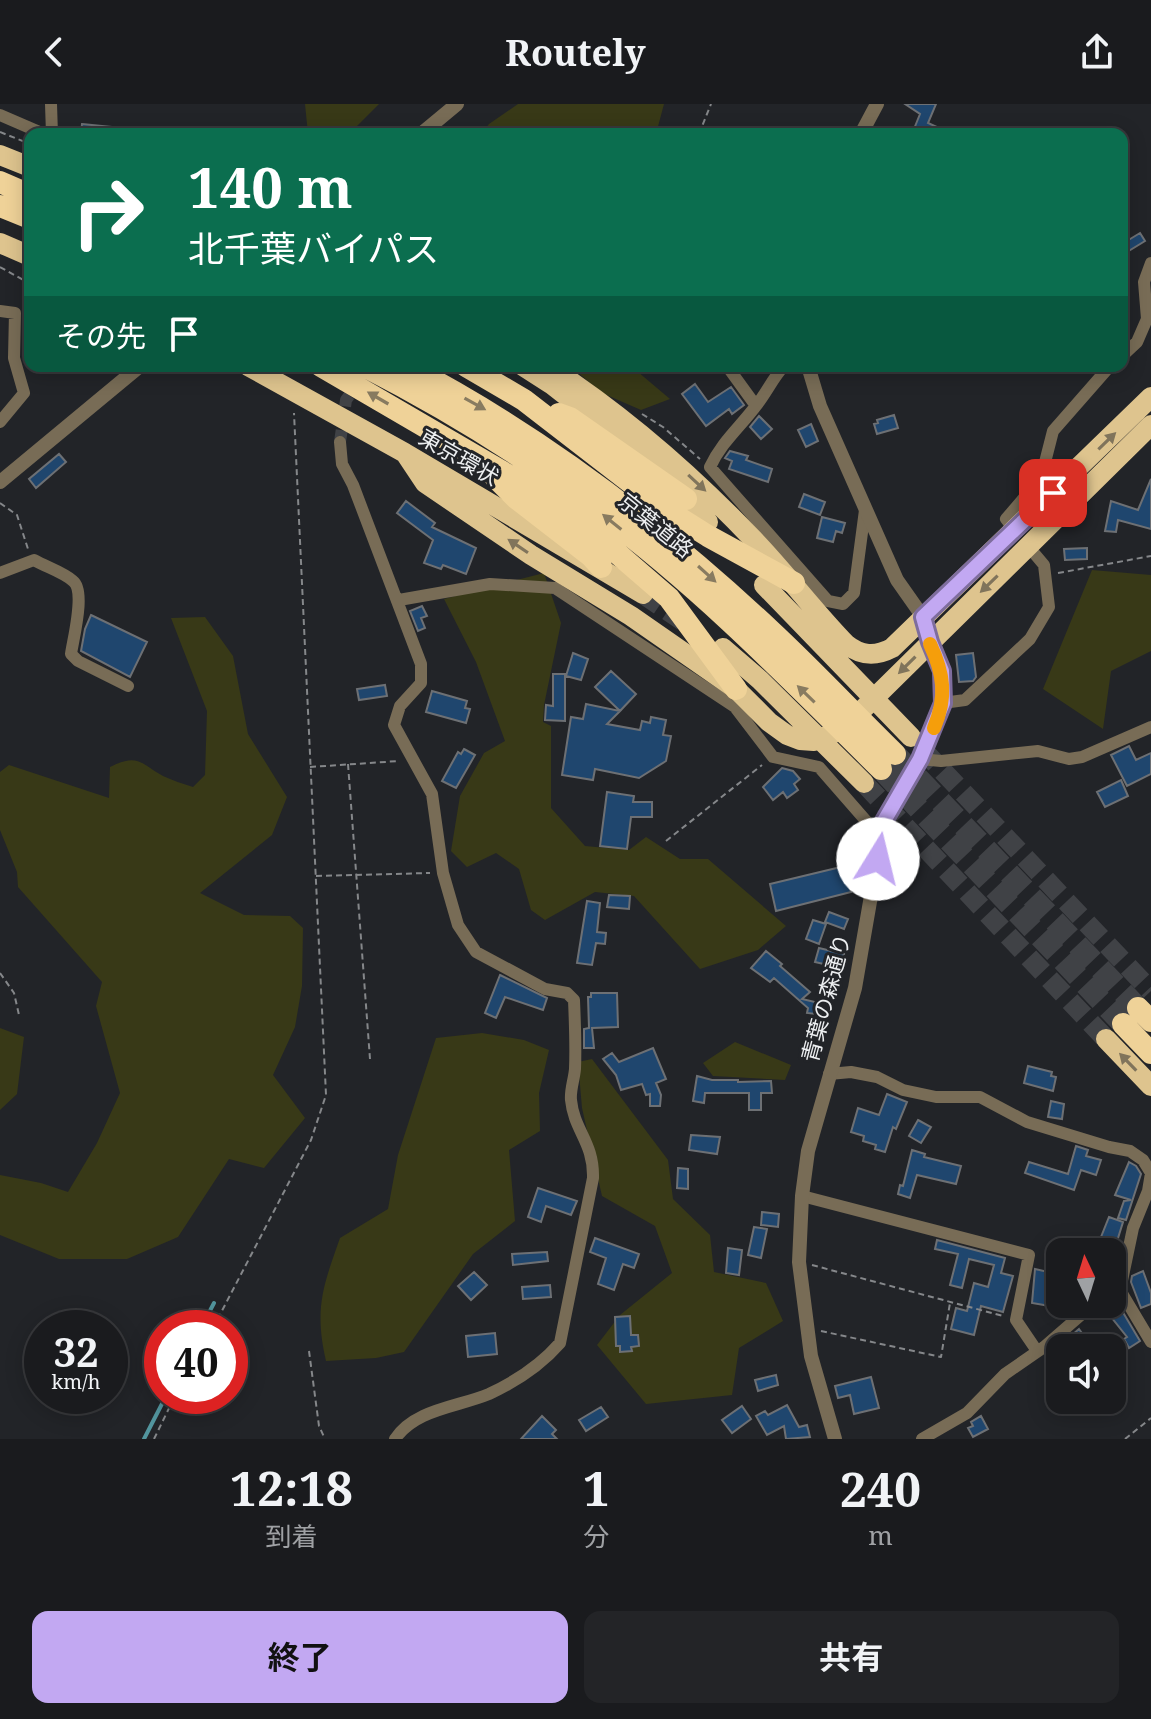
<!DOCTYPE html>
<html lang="ja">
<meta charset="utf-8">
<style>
body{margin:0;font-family:"Noto Serif","Noto Sans JP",serif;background:#232427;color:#f1f3f6;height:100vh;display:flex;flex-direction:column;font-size:30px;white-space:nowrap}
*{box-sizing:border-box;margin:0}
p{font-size:26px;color:#9fa1a4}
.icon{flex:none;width:44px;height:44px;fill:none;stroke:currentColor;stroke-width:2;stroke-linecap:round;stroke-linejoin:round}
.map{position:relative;height:1335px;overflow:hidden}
.drawer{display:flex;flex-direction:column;background:#1a1b1e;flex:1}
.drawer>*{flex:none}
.banner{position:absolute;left:24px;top:24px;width:1104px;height:244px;border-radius:16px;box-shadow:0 4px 20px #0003,0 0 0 2px #38393c;background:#0b6e4f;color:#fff;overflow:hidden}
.needle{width:52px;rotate:356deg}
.tools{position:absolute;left:1046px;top:1134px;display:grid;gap:16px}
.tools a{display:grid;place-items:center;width:80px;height:80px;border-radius:16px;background:#1a1b1e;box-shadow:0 4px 20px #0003,0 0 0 2px #38393c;font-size:40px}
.speed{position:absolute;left:24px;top:1206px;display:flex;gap:16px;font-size:40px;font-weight:700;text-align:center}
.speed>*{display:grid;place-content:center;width:104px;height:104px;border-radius:50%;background:#1a1b1e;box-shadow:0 4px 20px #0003,0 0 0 2px #38393c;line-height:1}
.speed small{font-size:20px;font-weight:400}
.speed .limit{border:12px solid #d22;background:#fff;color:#111}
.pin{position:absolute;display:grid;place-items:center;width:68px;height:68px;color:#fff;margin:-34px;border-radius:16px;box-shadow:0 4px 12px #0006}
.me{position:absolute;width:88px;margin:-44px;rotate:9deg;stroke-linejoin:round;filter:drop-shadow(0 0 6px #0008)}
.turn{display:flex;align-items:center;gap:28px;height:168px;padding:0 32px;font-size:36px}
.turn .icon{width:104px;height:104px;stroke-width:2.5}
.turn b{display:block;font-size:56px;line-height:68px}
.then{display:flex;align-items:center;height:76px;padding:0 32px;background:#0003;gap:16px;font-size:30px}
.eta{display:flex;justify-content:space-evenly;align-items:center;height:136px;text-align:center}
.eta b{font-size:48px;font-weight:700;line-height:56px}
.button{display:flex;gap:16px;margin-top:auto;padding:16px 32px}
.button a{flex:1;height:92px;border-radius:16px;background:#c2a8f2;color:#111;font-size:32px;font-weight:700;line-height:92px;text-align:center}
.button a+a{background:#232427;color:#f1f3f6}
header{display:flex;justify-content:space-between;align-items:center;height:104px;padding:0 32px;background:#1a1b1e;font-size:36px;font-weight:700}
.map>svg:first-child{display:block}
.green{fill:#383917}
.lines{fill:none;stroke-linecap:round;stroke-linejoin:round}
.stream{stroke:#52959e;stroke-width:4}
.building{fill:#1f466e;stroke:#6d7074;stroke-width:2}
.minor-tunnel{stroke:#404246;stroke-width:12;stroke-dasharray:12 6;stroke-linecap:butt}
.trunk-tunnel{stroke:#404246;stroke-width:20;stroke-dasharray:20 10;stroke-linecap:butt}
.motorway-tunnel{stroke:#404246;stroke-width:22;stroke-dasharray:22 11;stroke-linecap:butt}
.path{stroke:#85878a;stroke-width:2;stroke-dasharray:6 4;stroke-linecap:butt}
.minor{stroke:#786c56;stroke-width:12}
.tertiary{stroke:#786c56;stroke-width:14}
.trunk{stroke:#dec48e;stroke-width:20}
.motorway{stroke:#efd298;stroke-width:22}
.oneway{fill:#887b60}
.oneway2{fill:#80745b}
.route-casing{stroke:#7e6d9d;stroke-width:20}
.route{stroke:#c2a8f2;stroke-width:14}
.slow{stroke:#f59e0b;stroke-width:14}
.labels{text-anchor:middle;stroke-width:6;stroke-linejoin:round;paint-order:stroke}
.street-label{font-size:22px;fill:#edeff1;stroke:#222428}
</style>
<header><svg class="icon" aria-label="back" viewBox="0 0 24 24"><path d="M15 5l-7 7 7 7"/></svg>Routely<svg class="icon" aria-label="share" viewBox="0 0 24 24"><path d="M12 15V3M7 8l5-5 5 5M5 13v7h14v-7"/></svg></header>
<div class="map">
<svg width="1151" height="1335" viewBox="0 0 1151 1335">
<rect width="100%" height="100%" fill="#222428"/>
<!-- green -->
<path class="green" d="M305 0H379L349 30H308Z
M518 0H664L656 30H481L489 20Z
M570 262H631L670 295 641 306 602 289Z
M1092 466 1151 471V547L1111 567 1103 625 1043 585Z
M544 469 561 519 544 601 543 618 551 622V704L585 742 629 746 646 733 680 755H708L786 822 758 846 700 865 634 792 595 788 545 816 531 806 519 765 496 749 467 763 451 747 460 692 484 649 505 637 476 558 444 495Z
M205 513 233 552 248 630 287 693 272 731 200 789 244 811 290 812 303 824 302 882 295 923 273 971 305 1014 264 1064 229 1055 178 1133 127 1155H59L0 1131V1071L41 1079 68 1088 97 1039 120 989 96 902 102 878 18 783 17 768 0 726V668L9 661 109 694 110 663C138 649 140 659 163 672 172 676 183 680 193 683L205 671 207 607 171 514Z
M0 924 24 933 17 990 0 1006Z
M482 929 524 936 549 946 539 989 540 1027 509 1046 515 1117 473 1150 404 1248 376 1254 326 1257C314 1205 323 1182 340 1134L388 1105 398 1051 436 934Z
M735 938 791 961 785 976 713 972 703 959Z
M592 955 668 1056 673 1095 710 1131 714 1168 766 1179 783 1217 739 1244 732 1291 646 1300 597 1241 620 1211 672 1169 655 1122 602 1092 582 1004 578 958Z"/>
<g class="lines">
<!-- stream -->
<path class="stream" d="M201 1224 214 1199
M144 1335 166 1292"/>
</g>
<!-- building -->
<path class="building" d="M905 0H936L928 19 952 30H912L920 10Z
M82 20 111 23 110 30H81Z
M1140 129 1145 137 1122 151V140Z
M695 280 708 298 731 283 744 301 732 310 729 305 706 322 682 290Z
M894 311 898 324 877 330 874 320 878 319 877 316Z
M759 312 772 325 761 335 750 323Z
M811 320 818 337 806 343 798 326Z
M730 347 748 352 746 356 772 365 768 378 729 365 732 357 725 354Z
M59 350 66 358 36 384 29 375Z
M1151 375V425L1118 416 1116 428 1105 427 1111 397 1138 406Z
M804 390 825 398 820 411 799 403Z
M406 397 435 419 432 423 476 444 466 470 443 461 441 465 424 459 433 436 397 409Z
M822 413 845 419 842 429 836 427 833 438 817 434Z
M1087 444V455L1065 456 1064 445Z
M422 502 427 512 421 514 425 524 418 527 410 507Z
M91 511 147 538 130 573 81 547 85 525Z
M573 549 588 555 581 576 566 572Z
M973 549 976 573 973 577 959 578 956 551Z
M611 567 636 590 620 607 595 583Z
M553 570H565V617L545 616 546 601 553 602Z
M385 581 387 592 359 596 357 585Z
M432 587 467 597 465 604 470 605 466 619 426 608Z
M586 600 620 607 607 620 640 626 642 617 650 619 651 613 666 616 663 631 671 632 666 657 639 674 595 665 593 676 562 671 571 613 583 615Z
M1129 642 1136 656 1151 649V670L1127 682 1111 651Z
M464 645 475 651 456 684 442 677 458 648 461 650Z
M782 664 793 667 800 675 794 680 798 686 787 694 783 688 773 696 763 683Z
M1121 676 1128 692 1105 703 1097 688Z
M607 688 634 692 633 698H652V713H631L627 745 600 742Z
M845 762 851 788 776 807 770 780Z
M609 791 630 792 629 805 607 803Z
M587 797 600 799 597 828 606 829 605 840 596 839 592 861 577 859Z
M829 808 848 815 844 825 825 818Z
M813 816 826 820 819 840 806 835Z
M819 844 844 850 841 864 815 858Z
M766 847 782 860 780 862 810 888 802 895 819 899 816 910 807 909 808 904 774 874 770 878 751 864Z
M500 871 547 894 543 906 505 893 496 914 485 909Z
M591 889H617L618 923 592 924 594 944H584V925L589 924 588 893H591Z
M653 944 666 975 656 979 661 991 660 1002H650V990L646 991 642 980 621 986 616 971 603 955 612 949 619 958Z
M1028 962 1052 968 1051 972 1056 973 1053 987 1024 979Z
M697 972 712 976H738V978L771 977 772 989H761V1006H749V989H705L704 999 693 997Z
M887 990 907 998 896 1025 893 1023 885 1048 875 1045 876 1041 863 1037 864 1032 851 1028 858 1004 879 1011Z
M1051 997 1064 1000 1062 1015 1048 1013Z
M918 1016 931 1023 921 1039 909 1032Z
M691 1031 720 1033 717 1050 689 1046Z
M1076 1042 1088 1046 1086 1052 1101 1056 1096 1071 1081 1066 1074 1086 1025 1069 1029 1058 1068 1070Z
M912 1046 925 1050 924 1053 961 1062 956 1080 917 1071 910 1094 898 1090 900 1081 903 1082Z
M1129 1058 1136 1062 1141 1070 1126 1116 1118 1114 1124 1097 1131 1096 1115 1091Z
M678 1064 688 1065V1085L677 1084Z
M538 1084 577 1097 571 1111 546 1102 541 1118 528 1113Z
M762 1108 779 1110 778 1123 761 1121Z
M1109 1113 1123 1118 1118 1134 1109 1148H1095Z
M754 1123 767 1125 761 1154 748 1151Z
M595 1134 639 1150 634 1164 623 1160 614 1186 598 1180 606 1154 590 1148Z
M937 1136 1005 1154 1001 1169 1013 1172 1003 1208 981 1202 974 1231 951 1225 956 1204 967 1207 974 1179 988 1183 994 1161 969 1155 962 1184 950 1181 958 1150 935 1145Z
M728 1144 742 1146 739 1171 726 1169Z
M547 1148 548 1157 513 1161 512 1150Z
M1035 1165 1057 1170 1050 1202 1032 1199Z
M1143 1167 1151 1189V1200L1141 1204 1131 1178 1132 1172Z
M474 1168 487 1181 471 1196 458 1182Z
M550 1181 551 1193 523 1195 522 1183Z
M1118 1200 1140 1237 1129 1244 1124 1235 1127 1233 1108 1209Z
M630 1212 631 1231H638L639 1242 631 1243 632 1247 620 1248V1242H616L615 1213Z
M1079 1225 1089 1239 1082 1244H1057Z
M495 1229 497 1250 468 1253 466 1232Z
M776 1271 778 1281 758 1287 755 1276Z
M871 1273 879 1304 854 1310 850 1291 838 1294 835 1282Z
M787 1301 799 1323 807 1321 810 1333 786 1335 784 1322 767 1331 756 1312 765 1307 768 1311Z
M742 1302 751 1315 732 1329 722 1316Z
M601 1303 608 1313 586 1327 579 1316Z
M542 1312 556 1326 552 1330 557 1335H521Z
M981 1312 988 1325 973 1333 968 1324 973 1322 971 1318Z"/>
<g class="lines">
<!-- minor-tunnel -->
<path class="minor-tunnel" d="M340 338 346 296 359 278"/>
<!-- trunk-tunnel -->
<path class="trunk-tunnel" d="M643 490 683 517
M922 645 1151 887
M864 679 1106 935"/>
<!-- motorway-tunnel -->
<path class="motorway-tunnel" d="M895 650 1138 904
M881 665 1123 920"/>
<!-- path -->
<path class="path" d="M0 28 30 40
M699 30 711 0
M0 163 27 178
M642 310 663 323 700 355
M0 399 17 411 28 445
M1058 469 1151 452
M348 660 370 955
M310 663 399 657
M666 737 762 661
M316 772 430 769
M0 869 14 889 19 911
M812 1161 1003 1212
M213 1224 311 1036 326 991 294 309
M821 1227 941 1253 950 1199
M309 1247 319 1322 325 1335
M154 1335 175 1292
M1125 1335 1151 1314"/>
<!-- minor -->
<path class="minor" d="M51 0 52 30
M0 11 44 30
M0 207 15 209 14 254 24 289 0 318
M1122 252 1137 238 1147 215 1144 178 1151 159
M727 262 756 302
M784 262C772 275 766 290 755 303 739 324 721 339 710 363L828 497 843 500 854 489 865 406
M340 338 342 360 353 381 421 560V579L400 602 394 621 432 690 443 769 458 821 476 848 545 885 567 889 574 896C575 919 576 942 575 965 574 976 570 986 571 996 574 1027 594 1038 593 1074L560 1239C540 1262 517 1277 489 1290 458 1303 415 1305 395 1335
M1015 427 1006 415 1041 374 1053 327 1110 262
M0 469 34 456C46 463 63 468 73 477 86 487 73 535 71 550L78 557 128 582
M399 496 490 480 555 484 735 603 773 653 819 663 881 734
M943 599 965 596 1030 535 1049 503 1044 461 1028 442
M920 655 941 657 1038 647 1069 655 1082 653 1151 623
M829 970 851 968 877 973 903 986 936 993H980L1027 1018 1109 1043 1130 1047 1143 1056 1151 1069 1148 1087 1133 1124 1120 1186 1112 1193
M802 1092 1029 1151 1016 1216 1037 1247
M1120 1186 1151 1238
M922 1335 967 1309 1005 1270 1044 1243 1082 1210 1101 1200"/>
<!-- tertiary -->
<path class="tertiary" d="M421 30 457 0
M861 30 877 0
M808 262 820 302 897 476 923 513 930 538 942 567 944 582 943 599 939 612 920 655 884 717 855 884 808 1047 802 1092 799 1158 811 1252 835 1335
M0 378 140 262"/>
<!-- trunk -->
<path class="trunk" d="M0 51 30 63
M0 139 30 152
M248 262 405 349 643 490
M523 262 551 280 648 356 708 418
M548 262C623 311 691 370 753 435 785 468 813 506 846 540 861 552 875 553 892 544L1151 293
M405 349 425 379 531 451 631 512 690 553 736 585 769 618 787 631 800 636 814 637 836 628 851 617 1151 321
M764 481 911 633
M723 544 760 576 864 679
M1106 935 1151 982"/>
<!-- motorway -->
<path class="motorway" d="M0 78 30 91
M0 102 30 114
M321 262 530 384 610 443 669 494 736 585
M364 262C448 305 527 354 602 410 703 485 792 577 881 665
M407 262C541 332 660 423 770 526 813 566 853 609 895 650
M466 262 524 296 665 405 708 432 794 479
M559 310 570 314 686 395
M495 373 516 394 591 452 601 463
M1138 904 1151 917
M1123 920 1151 949"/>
</g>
<!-- one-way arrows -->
<defs><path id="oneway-solid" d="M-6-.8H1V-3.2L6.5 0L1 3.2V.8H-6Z" transform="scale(2)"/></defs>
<g class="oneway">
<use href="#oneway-solid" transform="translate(378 294) rotate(-150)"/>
<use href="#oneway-solid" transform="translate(475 300) rotate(29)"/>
<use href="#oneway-solid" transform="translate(612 418) rotate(-141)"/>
<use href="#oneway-solid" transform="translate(707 470) rotate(42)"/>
<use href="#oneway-solid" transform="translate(806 590) rotate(-136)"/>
</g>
<g class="oneway2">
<use href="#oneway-solid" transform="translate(1107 337) rotate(-44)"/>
<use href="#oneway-solid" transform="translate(697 379) rotate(43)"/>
<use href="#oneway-solid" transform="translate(518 442) rotate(-146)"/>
<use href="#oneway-solid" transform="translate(989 480) rotate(136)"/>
<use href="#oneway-solid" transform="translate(907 561) rotate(135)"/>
<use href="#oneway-solid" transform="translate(1128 958) rotate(-134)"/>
</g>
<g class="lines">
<defs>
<path id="route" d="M878 755 884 717 920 655 943 599 942 567 930 538 923 513 1053 389"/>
</defs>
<!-- route casing -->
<use href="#route" class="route-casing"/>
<!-- route -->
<use href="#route" class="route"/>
<!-- slow -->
<path class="slow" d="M930 540C944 570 947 593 934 624"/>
</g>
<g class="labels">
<!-- street labels -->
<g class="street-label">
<text transform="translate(459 353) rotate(30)" y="8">東京環状</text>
<text transform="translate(656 421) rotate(39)" y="8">京葉道路</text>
<text transform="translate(826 894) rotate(-75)" y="8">青葉の森通り</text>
</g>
</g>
</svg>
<div class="tools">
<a><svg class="needle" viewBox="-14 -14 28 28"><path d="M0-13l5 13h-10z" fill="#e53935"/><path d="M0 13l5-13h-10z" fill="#9fa1a4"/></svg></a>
<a><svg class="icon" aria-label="sound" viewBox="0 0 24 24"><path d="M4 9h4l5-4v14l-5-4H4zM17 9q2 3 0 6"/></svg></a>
</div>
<div class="speed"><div>32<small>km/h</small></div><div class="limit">40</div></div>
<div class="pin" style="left:1053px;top:389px;background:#d93025"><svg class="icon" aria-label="arrive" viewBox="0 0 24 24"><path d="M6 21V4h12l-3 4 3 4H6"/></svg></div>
<svg class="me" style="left:878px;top:755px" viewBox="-20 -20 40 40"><circle r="19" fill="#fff"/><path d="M0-13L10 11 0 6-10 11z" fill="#c2a8f2"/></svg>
<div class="banner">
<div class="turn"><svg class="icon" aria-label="right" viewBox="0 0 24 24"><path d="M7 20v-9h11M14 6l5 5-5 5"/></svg><div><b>140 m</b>北千葉バイパス</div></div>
<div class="then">その先<svg class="icon" aria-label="arrive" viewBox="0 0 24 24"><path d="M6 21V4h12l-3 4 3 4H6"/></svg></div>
</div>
</div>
<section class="drawer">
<div class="eta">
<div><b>12:18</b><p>到着</p></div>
<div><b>1</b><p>分</p></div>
<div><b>240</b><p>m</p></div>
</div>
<div class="button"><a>終了</a><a>共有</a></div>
</section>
